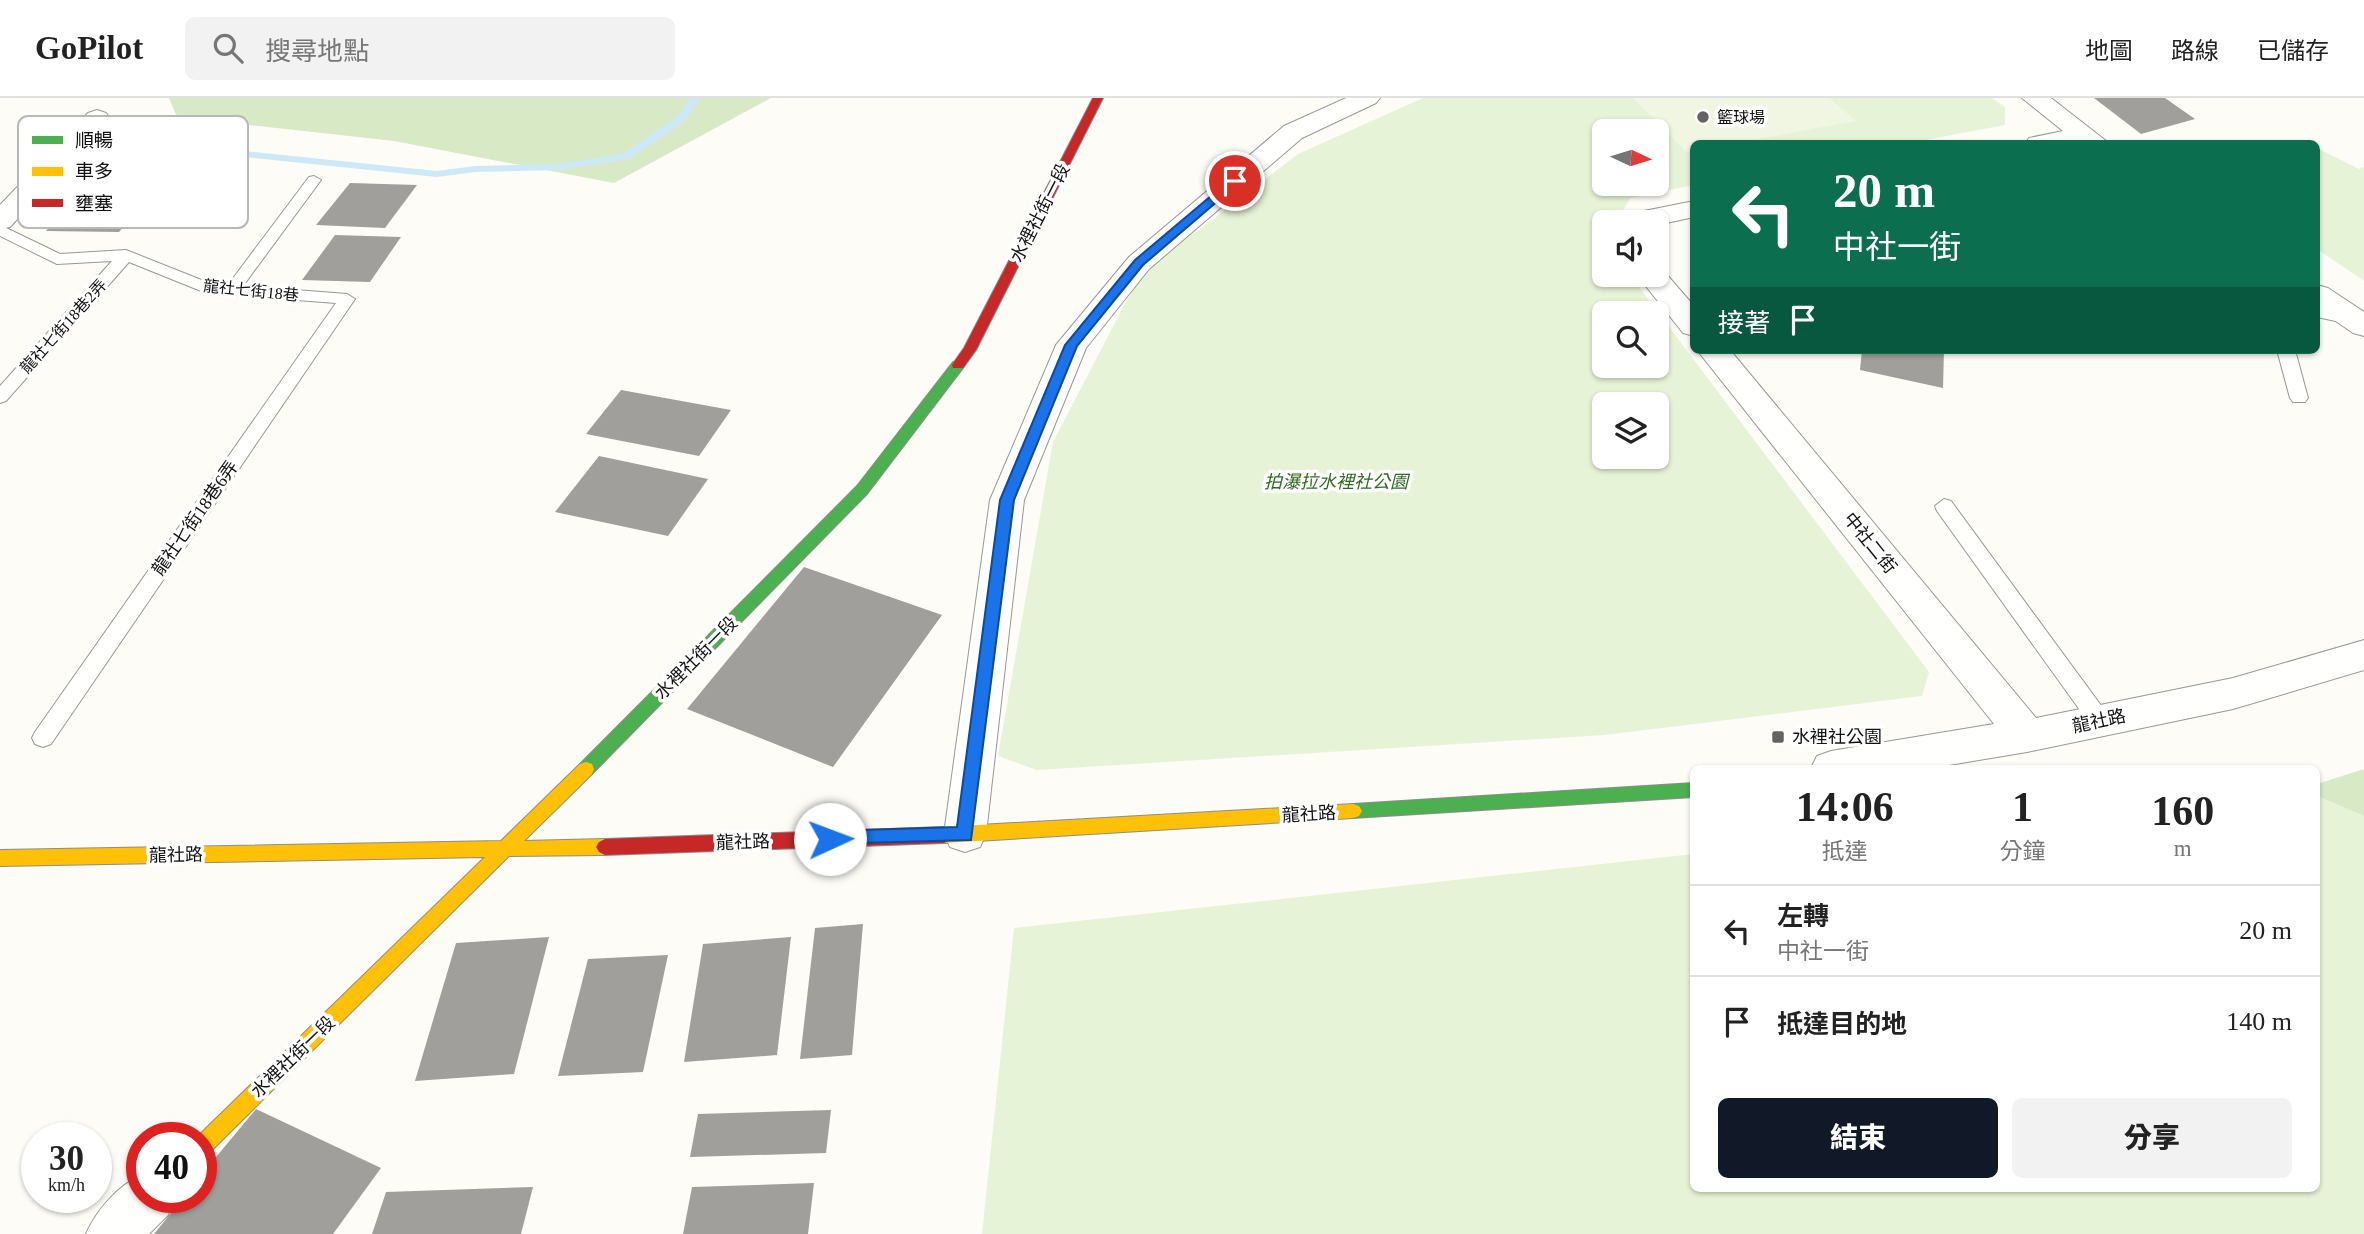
<!DOCTYPE html>
<html lang="zh-TW">
<meta charset="utf-8">
<style>
body{margin:0;font-family:"Times New Roman","Noto Sans TC",serif;background:#f2f2f2;color:#222;height:100vh;display:flex;flex-direction:column;font-size:26px;white-space:nowrap}
*{box-sizing:border-box;margin:0}
p{font-size:23px;color:#767676}
.icon{flex:none;width:38px;height:38px;fill:none;stroke:currentColor;stroke-width:2;stroke-linecap:round;stroke-linejoin:round}
.map{position:relative;flex:1;overflow:hidden}
.sheet{position:absolute;left:1690px;top:667px;width:630px;height:427px;display:flex;flex-direction:column;background:#fff;border-radius:10px;box-shadow:0 2px 5px #0004}
.sheet>*{flex:none}
.top-card{position:absolute;left:1690px;top:42px;width:630px;height:214px;border-radius:10px;box-shadow:0 2px 5px #0004;background:#0b6e4f;color:#fff;overflow:hidden}
.needle{width:46px;rotate:94deg}
.fabs{position:absolute;left:1592px;top:21px;display:grid;gap:14px}
.fabs a{display:grid;place-items:center;width:77px;height:77px;border-radius:10px;background:#fff;box-shadow:0 2px 5px #0004;font-size:35px}
.speed{position:absolute;left:21px;top:1024px;display:flex;gap:14px;font-size:35px;font-weight:700;text-align:center}
.speed>*{display:grid;place-content:center;width:91px;height:91px;border-radius:50%;background:#fff;box-shadow:0 2px 5px #0004;line-height:1}
.speed small{font-size:18px;font-weight:400}
.speed .limit{border:10px solid #d22;background:#fff;color:#111}
.pin{position:absolute;display:grid;place-items:center;width:60px;height:60px;color:#fff;margin:-30px;border:4px solid #fff;border-radius:50%;box-shadow:0 2px 7px #0007}
.me{position:absolute;width:77px;margin:-38px;rotate:88deg;stroke-linejoin:round;filter:drop-shadow(0 0 5px #0008)}
.turn{display:flex;align-items:center;gap:24px;height:147px;padding:0 28px;font-size:32px}
.turn .icon{width:91px;height:91px;stroke-width:2.5}
.turn b{display:block;font-size:49px;line-height:60px}
.then{display:flex;align-items:center;height:66px;padding:0 28px;background:#0003;gap:14px;font-size:26px}
.eta{display:flex;justify-content:space-evenly;align-items:center;height:119px;text-align:center}
.eta b{font-size:42px;font-weight:800;line-height:49px}
.cta{display:flex;gap:14px;margin-top:auto;padding:14px 28px}
.cta a{flex:1;height:80px;border-radius:10px;background:#111827;color:#fff;font-size:28px;font-weight:800;line-height:80px;text-align:center}
.cta a+a{background:#f2f2f2;color:#222}
ul{padding:0;list-style:none}
li{display:flex;align-items:center;gap:21px;height:91px;padding:0 28px;border-top:2px solid #e0e0e0}
li div{flex:1}
li b{display:block;font-size:26px}
li em{font-style:normal}
header{display:flex;align-items:center;gap:42px;box-sizing:border-box;height:98px;padding:0 35px;background:#fff;border-bottom:2px solid #e0e0e0}
header strong{font-size:33px}
nav{display:flex;gap:38px;margin-inline-start:auto;font-size:24px}
.search{width:490px;height:63px;background:#f2f2f2;display:flex;align-items:center;gap:18px;box-sizing:border-box;padding:0 24px;border-radius:10px;color:#767676;font-size:26px}
.map>svg:first-child{display:block}
.green{fill:#e7f3d7;fill-rule:evenodd}
.forest{fill:#d8eac5}
.pitch{fill:#f0f6e1}
.lines{fill:none;stroke-linecap:round;stroke-linejoin:round}
.stream{fill:#cde8f7;fill-rule:evenodd}
.building{fill:#a19f9c}
.lane-casing{stroke:#979795;stroke-width:2}
.street-casing{stroke:#979795;stroke-width:2}
.fast-casing{stroke:#8e8d8b;stroke-width:2}
.slow-casing{stroke:#8e8d8b;stroke-width:2}
.jam-casing{stroke:#8e8d8b;stroke-width:2}
.lane{fill:#fffffe;fill-rule:evenodd}
.street{fill:#fffffe;fill-rule:evenodd}
.fast{fill:#4caf50;fill-rule:evenodd}
.slow{fill:#ffc107;fill-rule:evenodd}
.jam{fill:#c62828;fill-rule:evenodd}
.route{fill:#1a73e8;stroke:#114b97;stroke-width:2}
.poi-dot{fill:#646362;stroke:#fff;stroke-width:2.5}
.labels{text-anchor:middle;stroke-width:7;stroke-linejoin:round;paint-order:stroke}
.far-poi-label{font-size:16px;fill:#111;stroke:#fff;text-anchor:start}
.far-street-label{font-size:16px;fill:#111;stroke:#fff}
.street-label{font-size:18px;fill:#111;stroke:#fff}
.park-label{font-size:18px;font-style:italic;fill:#2f6b1f;stroke:#fff}
.poi-label{font-size:18px;fill:#111;stroke:#fff;text-anchor:start}
.key{fill:#fff;stroke:#b8b8b8;stroke-width:2}
.key-label{font-size:19px;fill:#111}
</style>
<header>
<strong>GoPilot</strong>
<div class="search"><svg class="icon" aria-label="search" viewBox="0 0 24 24"><circle cx="10" cy="10" r="6"/><path d="M15 15l6 6"/></svg>搜尋地點</div>
<nav><a>地圖</a><a>路線</a><a>已儲存</a></nav>
</header>
<div class="map">
<svg width="2364" height="1136" viewBox="0 0 2364 1136">
<rect width="100%" height="100%" fill="#fdfcf7"/>
<!-- green -->
<path class="green" d="M1423 0H1992L2005 9V27L1909 45 1694 46V87L1630 100 1617 124H1605V177H1630L1929 574 1922 598 1605 637 1037 672 998 658 1053 344 1144 169 1200 131 1298 56ZM1605 33H1657V86H1605ZM1605 215H1657V268H1605ZM1605 306H1657V359H1605Z
M2317 50 2359 71 2364 69V183L2317 151Z
M2317 698 2364 718V1136H982L1014 830 1694 756V1090H2317Z"/>
<!-- forest -->
<path class="forest" d="M169 0H771L614 85 394 43 177 19Z
M2364 671V718L2317 698V686Z"/>
<!-- pitch -->
<path class="pitch" d="M1633 0H1829L1856 23 1736 45 1694 46V53L1688 55Z"/>
<g class="lines">
<!-- stream -->
<path class="stream" d="M690 0H700L685 23 629 61 558 72 475 74 437 79 245 59 111 40 106 37 111 34 245 53 437 73 475 68 558 66 622 56 677 19Z"/>
</g>
<!-- building -->
<path class="building" d="M2094 0H2165L2195 21 2141 36Z
M121 54 190 55 119 134 46 133Z
M350 85 417 87 385 130 316 127Z
M335 137 401 139 370 184 302 182Z
M1862 252H1944L1943 290 1860 272Z
M621 292 731 312 699 358 586 336Z
M599 358 708 381 668 438 555 414Z
M804 469 942 517 833 669 687 611Z
M863 826 852 957 800 961 815 830Z
M549 839 514 976 415 983 456 845Z
M791 839 777 957 684 964 703 846Z
M668 857 643 974 558 978 588 861Z
M256 1011 381 1070 333 1136H154L184 1099H201V1077Z
M831 1012 826 1055 690 1059 698 1016Z
M814 1085 808 1136H683L692 1089Z
M533 1089 521 1136H372L386 1094Z"/>
<g class="lines">
<defs>
<path id="lane" d="M314 78 321 82 243 188 347 196 355 201 51 646 43 649 35 646 32 640 35 634 336 205 206 195 129 164 6 303 0 305V288L112 163 57 166 0 138V127L60 156 126 152 209 185 228 187 309 79Z
M2317 209 2360 218 2362 222 2354 227 2317 219Z
M2277 252H2295L2308 300 2305 304H2293L2290 300Z
M1944 401 1951 403 2108 617 2111 623 2108 629 2100 632 2092 629 1937 413 1935 408Z"/>
<path id="street" d="M1346 0H1380L1376 5 1302 40 1149 171 1086 250 1024 402 986 736 980 749 965 754 950 749 944 736 990 402 1056 247 1129 159 1284 28Z
M2022 0H2051L2110 46H2025L2029 40 2063 33Z
M97 12 106 15 110 20 106 25 10 129 0 131V107L88 15Z
M1694 103V119L1657 127V124H1630L1634 115Z
M1657 169 1662 171 1694 208V238L1683 235 1637 177H1657Z
M2317 187 2328 190 2364 214V238L2353 235 2317 210Z
M1697 252H1730L2036 620 2233 580 2364 542V572L2233 611 2027 654 1931 670H1811L1817 658 1831 653 1994 626Z
M142 1077V1099H175L168 1117 149 1136H86C96 1113 118 1087 142 1077Z"/>
<path id="fast" d="M958 263 964 267 963 270 867 396 592 676 586 678 580 676 578 671 580 666 857 388 953 264Z
M1694 685V699L1353 720 1347 718 1344 713 1347 708 1353 706Z"/>
<path id="slow" d="M586 664 592 666 594 671 592 676 524 743 605 741 611 744 614 749 611 754 605 757 509 758 208 1056 201 1059V1040H196L485 759 0 768V752L501 743 580 666Z
M1353 706 1359 708 1362 713 1359 718 1353 720 944 745 938 742 935 737 938 732 944 729Z"/>
<path id="jam" d="M1093 0H1103L976 252 963 270H953L952 267 964 250Z
M944 729 950 732 953 737 950 742 944 745 605 757 599 754 596 749 599 744 605 741Z"/>
</defs>
<!-- lane casing -->
<use href="#lane" class="lane-casing"/>
<!-- street casing -->
<use href="#street" class="street-casing"/>
<!-- fast casing -->
<use href="#fast" class="fast-casing"/>
<!-- slow casing -->
<use href="#slow" class="slow-casing"/>
<!-- jam casing -->
<use href="#jam" class="jam-casing"/>
<!-- lane -->
<use href="#lane" class="lane"/>
<!-- street -->
<use href="#street" class="street"/>
<!-- fast -->
<use href="#fast" class="fast"/>
<!-- slow -->
<use href="#slow" class="slow"/>
<!-- jam -->
<use href="#jam" class="jam"/>
</g>
<!-- route -->
<path class="route" d="M1231 81 1241 83 1143 167 1077 248 1014 402 971 742 823 746 821 741 823 736 830 733 957 729 1000 402 1065 247 1135 162Z"/>
<!-- markers -->
<g class="poi-dot">
<circle cx="1703" cy="19" r="7"/>
<rect x="1771" y="632" width="14" height="14" rx="3.5"/>
</g>
<g class="labels">
<!-- far-poi labels -->
<g class="far-poi-label">
<text x="1717" y="25">籃球場</text>
</g>
<!-- far-street labels -->
<g class="far-street-label">
<text transform="translate(251 192) rotate(6)" y="6">龍社七街18巷</text>
<text transform="translate(63 228) rotate(-48)" y="6">龍社七街18巷2弄</text>
</g>
<!-- street labels -->
<g class="street-label">
<text transform="translate(1040 115) rotate(-63)" y="6">水裡社街一段</text>
<text transform="translate(195 420) rotate(-55)" y="6">龍社七街18巷6弄</text>
<text transform="translate(1870 445) rotate(51)" y="6">中社二街</text>
<text transform="translate(696 560) rotate(-45)" y="6">水裡社街一段</text>
<text transform="translate(2099 623) rotate(-12)" y="6">龍社路</text>
<text transform="translate(1309 716) rotate(-3)" y="6">龍社路</text>
<text transform="translate(743 744) rotate(-2)" y="6">龍社路</text>
<text transform="translate(176 757) rotate(-1)" y="6">龍社路</text>
<text transform="translate(293 959) rotate(-44)" y="6">水裡社街一段</text>
</g>
<!-- park labels -->
<g class="park-label">
<text x="1336" y="390">拍瀑拉水裡社公園</text>
</g>
<!-- poi labels -->
<g class="poi-label">
<text x="1792" y="645">水裡社公園</text>
</g>
</g>
<!-- legend -->
<rect x="18" y="18" width="230" height="112" rx="10" class="key"/>
<rect x="32" y="38" width="31" height="8" fill="#4caf50"/>
<rect x="32" y="69" width="31" height="9" fill="#ffc107"/>
<rect x="32" y="101" width="31" height="8" fill="#c62828"/>
<g class="key-label">
<text x="75" y="49">順暢</text>
<text x="75" y="80">車多</text>
<text x="75" y="112">壅塞</text>
</g>
</svg>
<div class="fabs">
<a><svg class="needle" viewBox="-14 -14 28 28"><path d="M0-13l5 13h-10z" fill="#e53935"/><path d="M0 13l5-13h-10z" fill="#767676"/></svg></a>
<a><svg class="icon" aria-label="sound" viewBox="0 0 24 24"><path d="M4 9h4l5-4v14l-5-4H4zM17 9q2 3 0 6"/></svg></a>
<a><svg class="icon" aria-label="search" viewBox="0 0 24 24"><circle cx="10" cy="10" r="6"/><path d="M15 15l6 6"/></svg></a>
<a><svg class="icon" aria-label="layers" viewBox="0 0 24 24"><path d="M12 4l9 5-9 5-9-5zM3 14l9 5 9-5"/></svg></a>
</div>
<div class="speed"><div>30<small>km/h</small></div><div class="limit">40</div></div>
<div class="pin" style="left:1235px;top:83px;background:#d93025"><svg class="icon" aria-label="arrive" viewBox="0 0 24 24"><path d="M6 21V4h12l-3 4 3 4H6"/></svg></div>
<svg class="me" style="left:830px;top:741px" viewBox="-20 -20 40 40"><circle r="19" fill="#fff"/><path d="M0-13L10 11 0 6-10 11z" fill="#1a73e8"/></svg>
<div class="top-card">
<div class="turn"><svg class="icon" aria-label="left" viewBox="0 0 24 24"><path d="M17 20v-9H6M10 6l-5 5 5 5"/></svg><div><b>20 m</b>中社一街</div></div>
<div class="then">接著<svg class="icon" aria-label="arrive" viewBox="0 0 24 24"><path d="M6 21V4h12l-3 4 3 4H6"/></svg></div>
</div>
<section class="sheet">
<div class="eta">
<div><b>14:06</b><p>抵達</p></div>
<div><b>1</b><p>分鐘</p></div>
<div><b>160</b><p>m</p></div>
</div>
<ul>
<li><svg class="icon" aria-label="left" viewBox="0 0 24 24"><path d="M17 20v-9H6M10 6l-5 5 5 5"/></svg><div><b>左轉</b><p>中社一街</p></div><em>20 m</em></li>
<li><svg class="icon" aria-label="arrive" viewBox="0 0 24 24"><path d="M6 21V4h12l-3 4 3 4H6"/></svg><div><b>抵達目的地</b></div><em>140 m</em></li>
</ul>
<div class="cta"><a>結束</a><a>分享</a></div>
</section>
</div>
